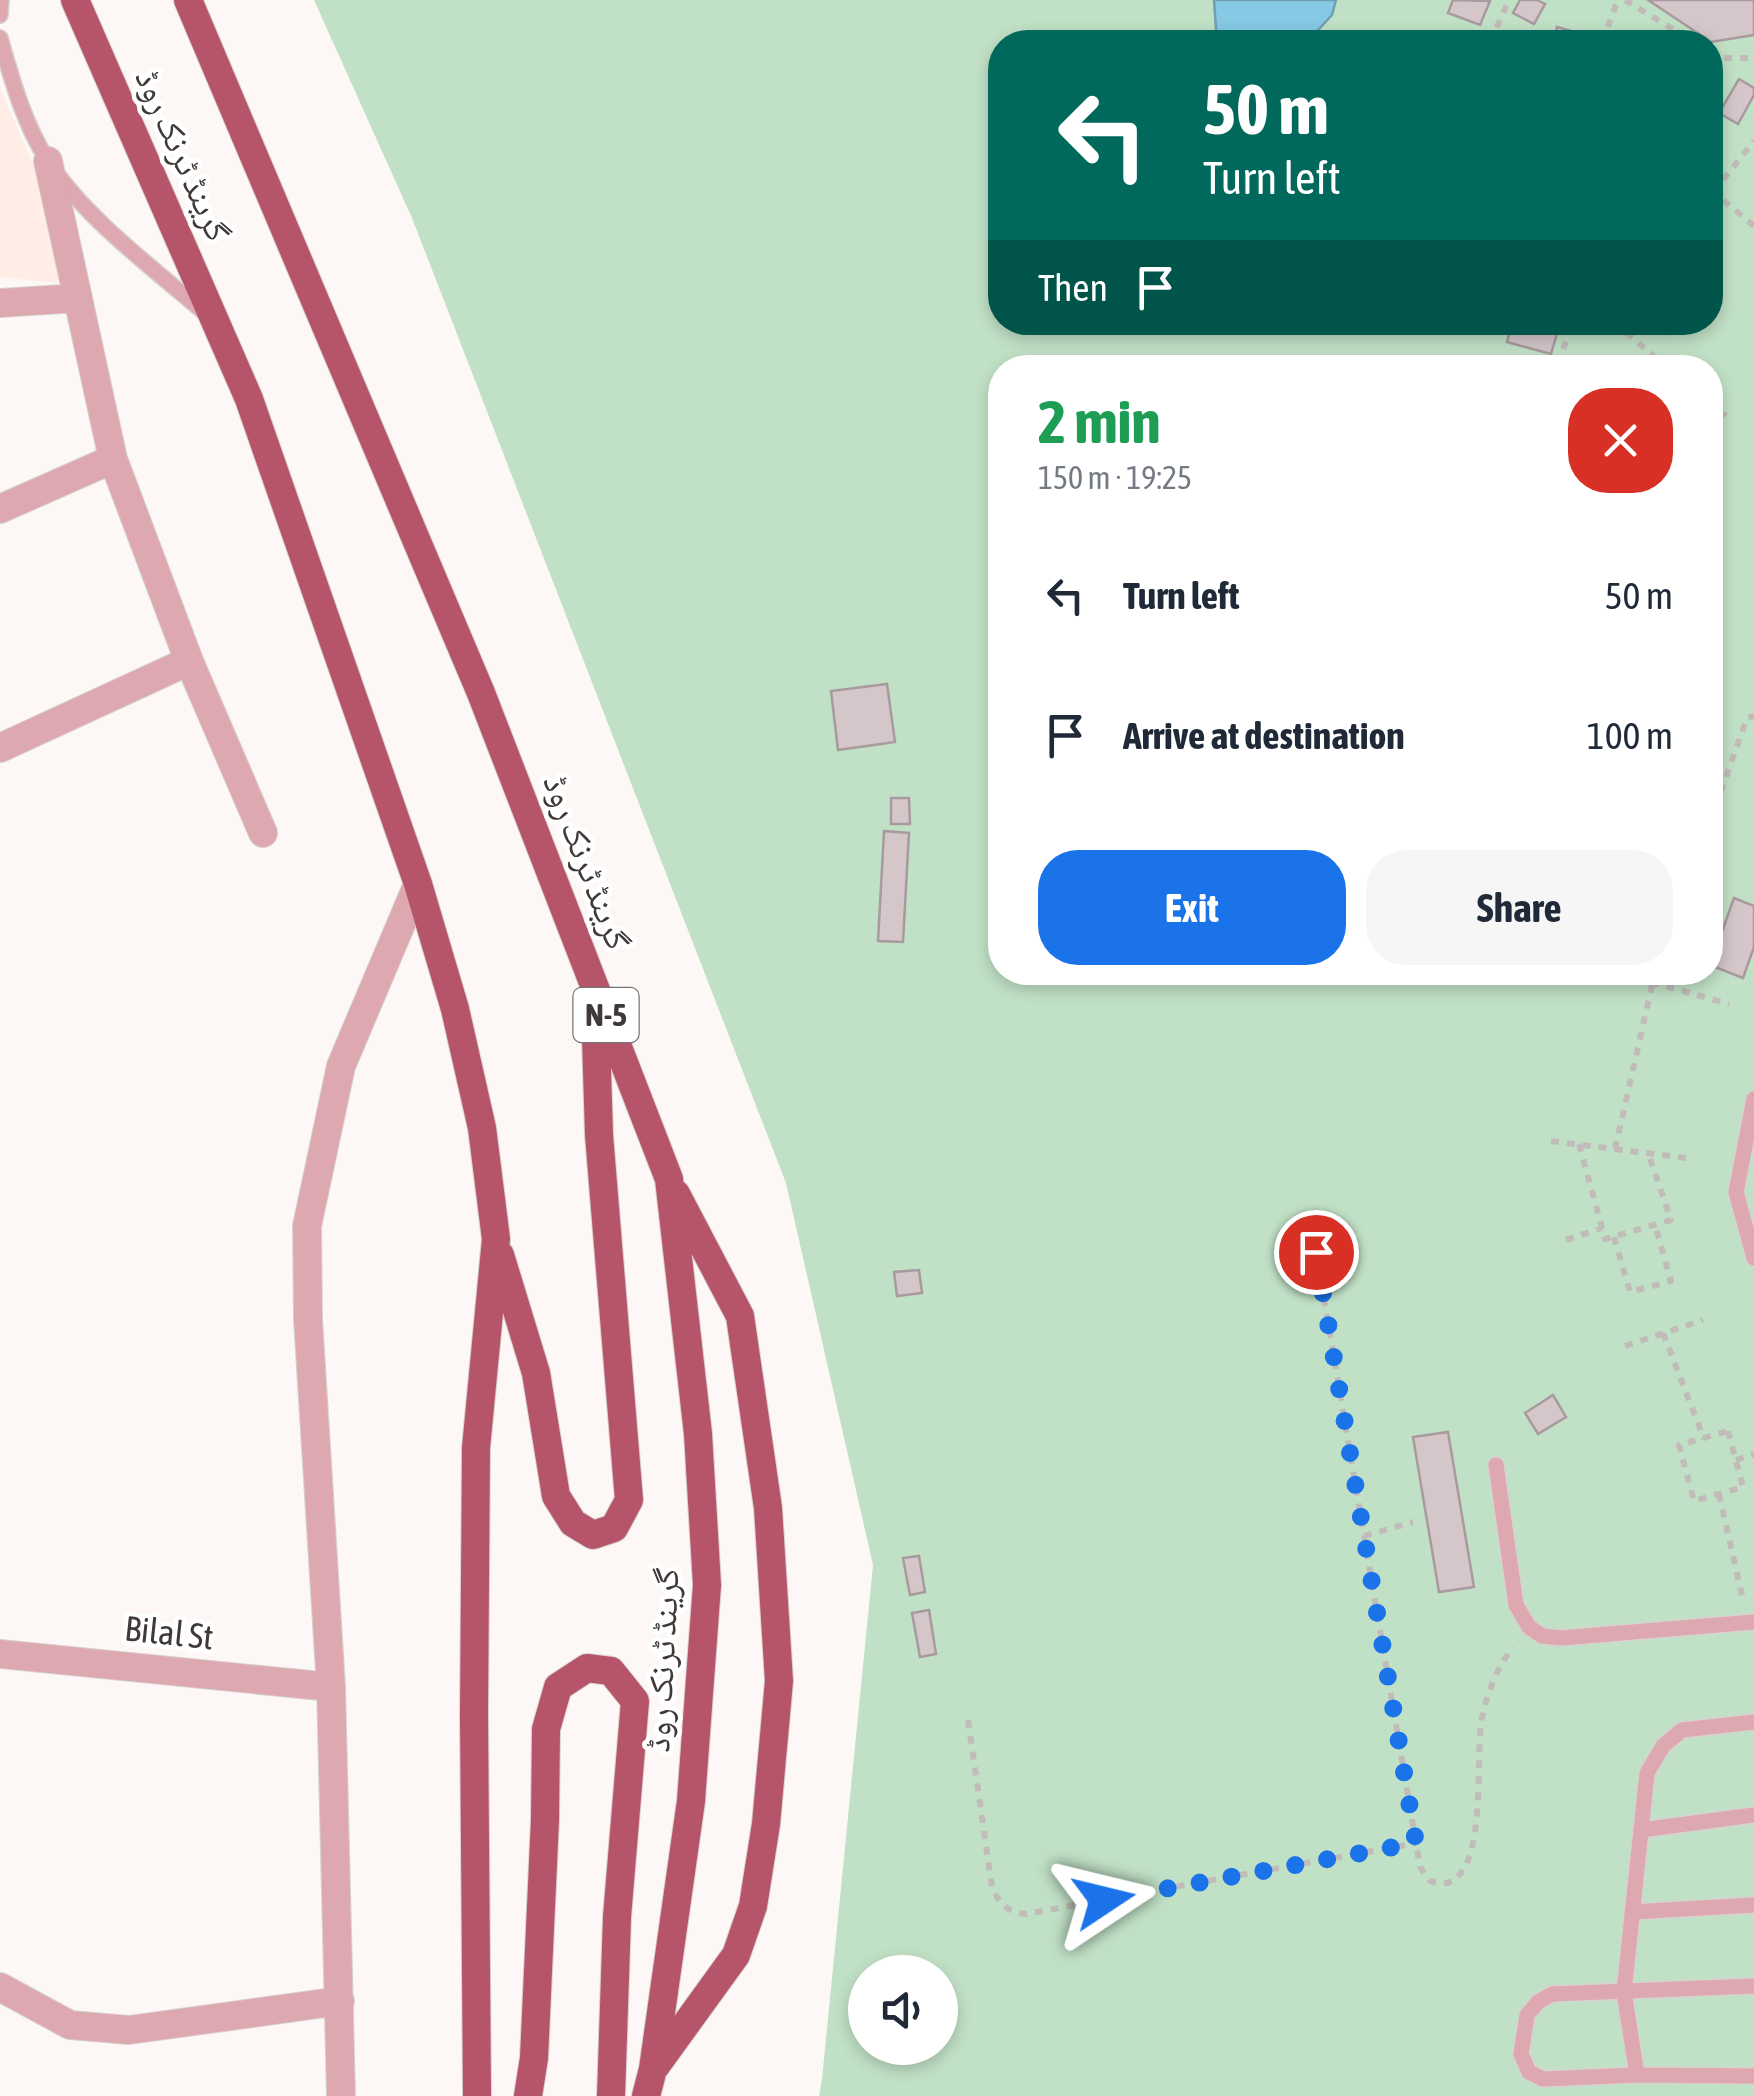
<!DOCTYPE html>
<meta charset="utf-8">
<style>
body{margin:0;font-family:"Asap Condensed","Noto Naskh Arabic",sans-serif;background:#f6f6f7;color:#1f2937;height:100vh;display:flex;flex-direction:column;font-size:38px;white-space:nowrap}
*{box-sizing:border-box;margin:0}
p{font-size:32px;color:#747a83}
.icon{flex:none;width:55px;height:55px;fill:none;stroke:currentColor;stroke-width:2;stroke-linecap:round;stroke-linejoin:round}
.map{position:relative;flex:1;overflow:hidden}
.drawer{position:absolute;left:988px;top:355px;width:735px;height:630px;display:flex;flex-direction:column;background:#fff;border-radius:40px;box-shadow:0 5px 15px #0003}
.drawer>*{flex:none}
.hud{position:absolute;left:988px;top:30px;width:735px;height:305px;border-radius:40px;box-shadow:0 5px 15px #0003;background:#00695c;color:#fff;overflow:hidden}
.fabs{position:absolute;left:848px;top:1955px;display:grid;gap:20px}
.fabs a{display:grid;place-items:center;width:110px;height:110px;border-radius:50%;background:#fff;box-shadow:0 5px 15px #0003;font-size:50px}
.pin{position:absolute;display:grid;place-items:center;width:85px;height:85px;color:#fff;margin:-42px;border:5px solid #fff;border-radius:50%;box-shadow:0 2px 10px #0007}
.me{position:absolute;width:110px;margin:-55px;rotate:80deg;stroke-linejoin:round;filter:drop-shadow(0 0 8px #0008)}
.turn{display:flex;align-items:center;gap:35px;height:210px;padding:0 50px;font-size:45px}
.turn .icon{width:130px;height:130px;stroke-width:2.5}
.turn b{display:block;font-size:70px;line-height:85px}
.then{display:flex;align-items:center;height:95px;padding:0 50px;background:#0003;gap:20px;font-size:38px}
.round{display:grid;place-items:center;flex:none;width:105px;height:105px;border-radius:40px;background:#f6f6f7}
.head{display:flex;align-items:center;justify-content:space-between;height:170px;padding:0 50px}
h1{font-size:60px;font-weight:700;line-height:75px;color:#1e9e55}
.button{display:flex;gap:20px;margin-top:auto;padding:20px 50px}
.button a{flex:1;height:115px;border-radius:40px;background:#1a73e8;color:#fff;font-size:40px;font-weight:700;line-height:115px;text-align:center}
.button a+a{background:#f6f6f7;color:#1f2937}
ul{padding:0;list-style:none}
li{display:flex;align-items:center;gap:30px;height:140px;padding:0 50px}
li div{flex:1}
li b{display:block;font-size:38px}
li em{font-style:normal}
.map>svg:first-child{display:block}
.built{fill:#ffede6}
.green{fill:#c1e1c6;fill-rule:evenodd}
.water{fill:#86c9e5;stroke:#719eb1;stroke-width:2.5}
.building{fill:#d4c6c9;stroke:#a89a9e;stroke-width:2.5}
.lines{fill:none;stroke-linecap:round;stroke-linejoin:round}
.service-casing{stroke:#d7d2d0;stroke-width:18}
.minor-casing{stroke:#d7d2d0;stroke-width:30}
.trunk-casing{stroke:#d7d2d0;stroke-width:30}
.path{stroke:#c1bcba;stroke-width:6;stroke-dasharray:8 8;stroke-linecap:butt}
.service{stroke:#dda8b0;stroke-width:15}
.minor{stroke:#dda8b0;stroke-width:28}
.trunk{stroke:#b65469;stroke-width:28}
.route{stroke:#1a73e8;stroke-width:18;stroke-dasharray:0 32.4}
.labels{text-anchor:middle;stroke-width:9;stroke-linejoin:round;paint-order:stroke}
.shield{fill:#fff;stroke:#797473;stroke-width:2.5}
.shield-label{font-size:32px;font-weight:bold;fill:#3f3937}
.street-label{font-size:35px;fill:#3f3937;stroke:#fff}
</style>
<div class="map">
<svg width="1754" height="2096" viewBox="0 0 1754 2096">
<rect width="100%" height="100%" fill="#fdf8f6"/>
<!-- built -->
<path class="built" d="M0 88 70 249 56 283 0 277Z"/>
<!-- green -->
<path class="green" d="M314 0H1754V2096H819L822 2079 873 1565 786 1183 412 218ZM1000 42H1710V322H1000ZM1000 368H1710V972H1000ZM865 1972H940V2048H865Z"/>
<!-- water -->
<path class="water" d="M1214 0H1336L1332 15 1307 42H1217Z"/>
<!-- building -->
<path class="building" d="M1453 0 1490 1 1480 25 1448 13Z
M1520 0H1537L1545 4 1534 24 1513 13Z
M1648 0H1754V35L1711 42Z
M1557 27 1582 34 1579 42H1553Z
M1739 79 1754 88V95L1738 124 1719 113Z
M1512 322 1560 323 1551 354 1507 342Z
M1651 322H1675L1666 334Z
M887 684 895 742 838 750 831 691Z
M891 798H909L910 824H891Z
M884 831 909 833 903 942 878 941Z
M1734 898 1754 906V947L1743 978 1710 965Z
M919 1270 922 1293 897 1296 894 1272Z
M1553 1395 1566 1417 1538 1434 1525 1413Z
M1448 1432 1474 1587 1439 1592 1413 1437Z
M919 1556 925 1592 910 1595 903 1558Z
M929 1610 936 1654 920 1657 912 1613Z"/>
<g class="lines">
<defs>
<path id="service" d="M0 15 1 0
M0 38C12 80 24 124 48 161 84 217 154 269 205 313
M1754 1099 1736 1192 1754 1258
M1496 1465 1516 1605 1529 1627 1542 1636 1561 1638 1754 1622
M1641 1830 1754 1815
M1632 1912 1754 1905
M1754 1986 1552 1994 1538 2002 1527 2015 1521 2054 1529 2072 1543 2079 1637 2075 1754 2076
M1637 2075 1624 1992 1647 1773 1663 1746 1682 1730 1754 1722"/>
<path id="minor" d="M0 303 78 298
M113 459 189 661 263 833
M0 509 113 459 48 161
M0 748 189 661
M0 1654 331 1687
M0 1987 70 2025 129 2030 340 2001
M341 2096 331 1687 308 1319 307 1226 341 1066 418 884"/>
<path id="trunk" d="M75 0 249 399 418 884 455 1009 482 1128 496 1239 476 1448 474 1714 477 2096
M188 0 481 693 669 1179 698 1434 707 1585 691 1801 653 2069 646 2096
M500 1255 536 1373 556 1496 573 1523 593 1535 614 1528 629 1500 599 1135 595 1006
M655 2067 736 1955 753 1906 766 1824 779 1681 768 1508 740 1316 676 1194
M528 2096 534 2058 545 1820 546 1729 558 1687 587 1668 611 1671 635 1701 617 1917 611 2096"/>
</defs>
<!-- service casing -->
<use href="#service" class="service-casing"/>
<!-- minor casing -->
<use href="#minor" class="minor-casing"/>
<!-- trunk casing -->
<use href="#trunk" class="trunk-casing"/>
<!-- path -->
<path class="path" d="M1625 0 1694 42
M1490 42 1509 0
M1602 42 1618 0
M1710 52 1719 58H1754
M1711 190 1754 226
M1713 192 1754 141
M1614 322 1668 368
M1563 349 1574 322
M1710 403 1726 416
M1710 822 1747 718 1754 716
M1651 982 1729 1004
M1551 1141 1686 1158
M1579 1144 1605 1239 1671 1220 1648 1153
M1615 1149 1655 972
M1614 1237 1630 1292 1671 1281 1655 1225
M1566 1240 1602 1228
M1316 1251 1420 1867 1430 1881C1437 1883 1445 1885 1452 1881 1486 1862 1476 1761 1481 1725 1485 1697 1496 1669 1513 1647
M1663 1333 1704 1439
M1625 1346 1703 1320
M1728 1431 1743 1487 1694 1501 1679 1445Z
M1736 1460 1754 1454
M1719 1494 1743 1600
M1364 1536 1413 1522
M968 1720 992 1887C999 1904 1007 1912 1026 1914L1416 1843"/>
<!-- service -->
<use href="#service" class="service"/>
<!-- minor -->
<use href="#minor" class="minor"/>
<!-- trunk -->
<use href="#trunk" class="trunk"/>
</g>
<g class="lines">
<!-- route -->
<path class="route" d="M1104 1900 1416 1843 1316 1252"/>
</g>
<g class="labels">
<!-- shield labels -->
<rect class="shield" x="573.5" y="988" width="65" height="54" rx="8"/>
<g class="shield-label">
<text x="606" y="1026">N-5</text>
</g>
<!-- street labels -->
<g class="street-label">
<text transform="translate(183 155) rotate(66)" y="12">گرینڈ ٹرنک روڈ</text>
<text transform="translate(587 862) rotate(69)" y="12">گرینڈ ٹرنک روڈ</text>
<text transform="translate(169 1633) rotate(6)" y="12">Bilal St</text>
<text transform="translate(662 1660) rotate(-87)" y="12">گرینڈ ٹرنک روڈ</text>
</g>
</g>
</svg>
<div class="fabs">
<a><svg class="icon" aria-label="sound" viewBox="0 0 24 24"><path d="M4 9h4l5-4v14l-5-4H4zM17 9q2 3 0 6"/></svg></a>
</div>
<div class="pin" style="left:1316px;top:1252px;background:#d93025"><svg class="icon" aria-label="arrive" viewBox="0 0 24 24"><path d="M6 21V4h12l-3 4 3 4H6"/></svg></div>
<svg class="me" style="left:1104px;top:1900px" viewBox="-20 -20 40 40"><path d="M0-17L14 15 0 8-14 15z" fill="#1a73e8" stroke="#fff" stroke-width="4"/></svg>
<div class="hud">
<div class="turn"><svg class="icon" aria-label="left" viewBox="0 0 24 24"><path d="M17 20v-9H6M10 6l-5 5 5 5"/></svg><div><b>50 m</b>Turn left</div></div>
<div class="then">Then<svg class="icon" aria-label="arrive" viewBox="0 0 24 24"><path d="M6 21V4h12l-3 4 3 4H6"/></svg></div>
</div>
<section class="drawer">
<div class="head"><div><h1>2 min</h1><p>150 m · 19:25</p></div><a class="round" style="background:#d93025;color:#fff"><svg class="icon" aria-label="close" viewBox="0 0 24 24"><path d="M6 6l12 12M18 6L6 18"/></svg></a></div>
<ul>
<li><svg class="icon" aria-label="left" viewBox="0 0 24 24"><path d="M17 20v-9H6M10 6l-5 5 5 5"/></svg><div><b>Turn left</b></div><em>50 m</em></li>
<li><svg class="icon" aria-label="arrive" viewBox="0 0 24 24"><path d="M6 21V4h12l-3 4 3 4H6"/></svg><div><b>Arrive at destination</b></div><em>100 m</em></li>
</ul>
<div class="button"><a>Exit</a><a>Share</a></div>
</section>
</div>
